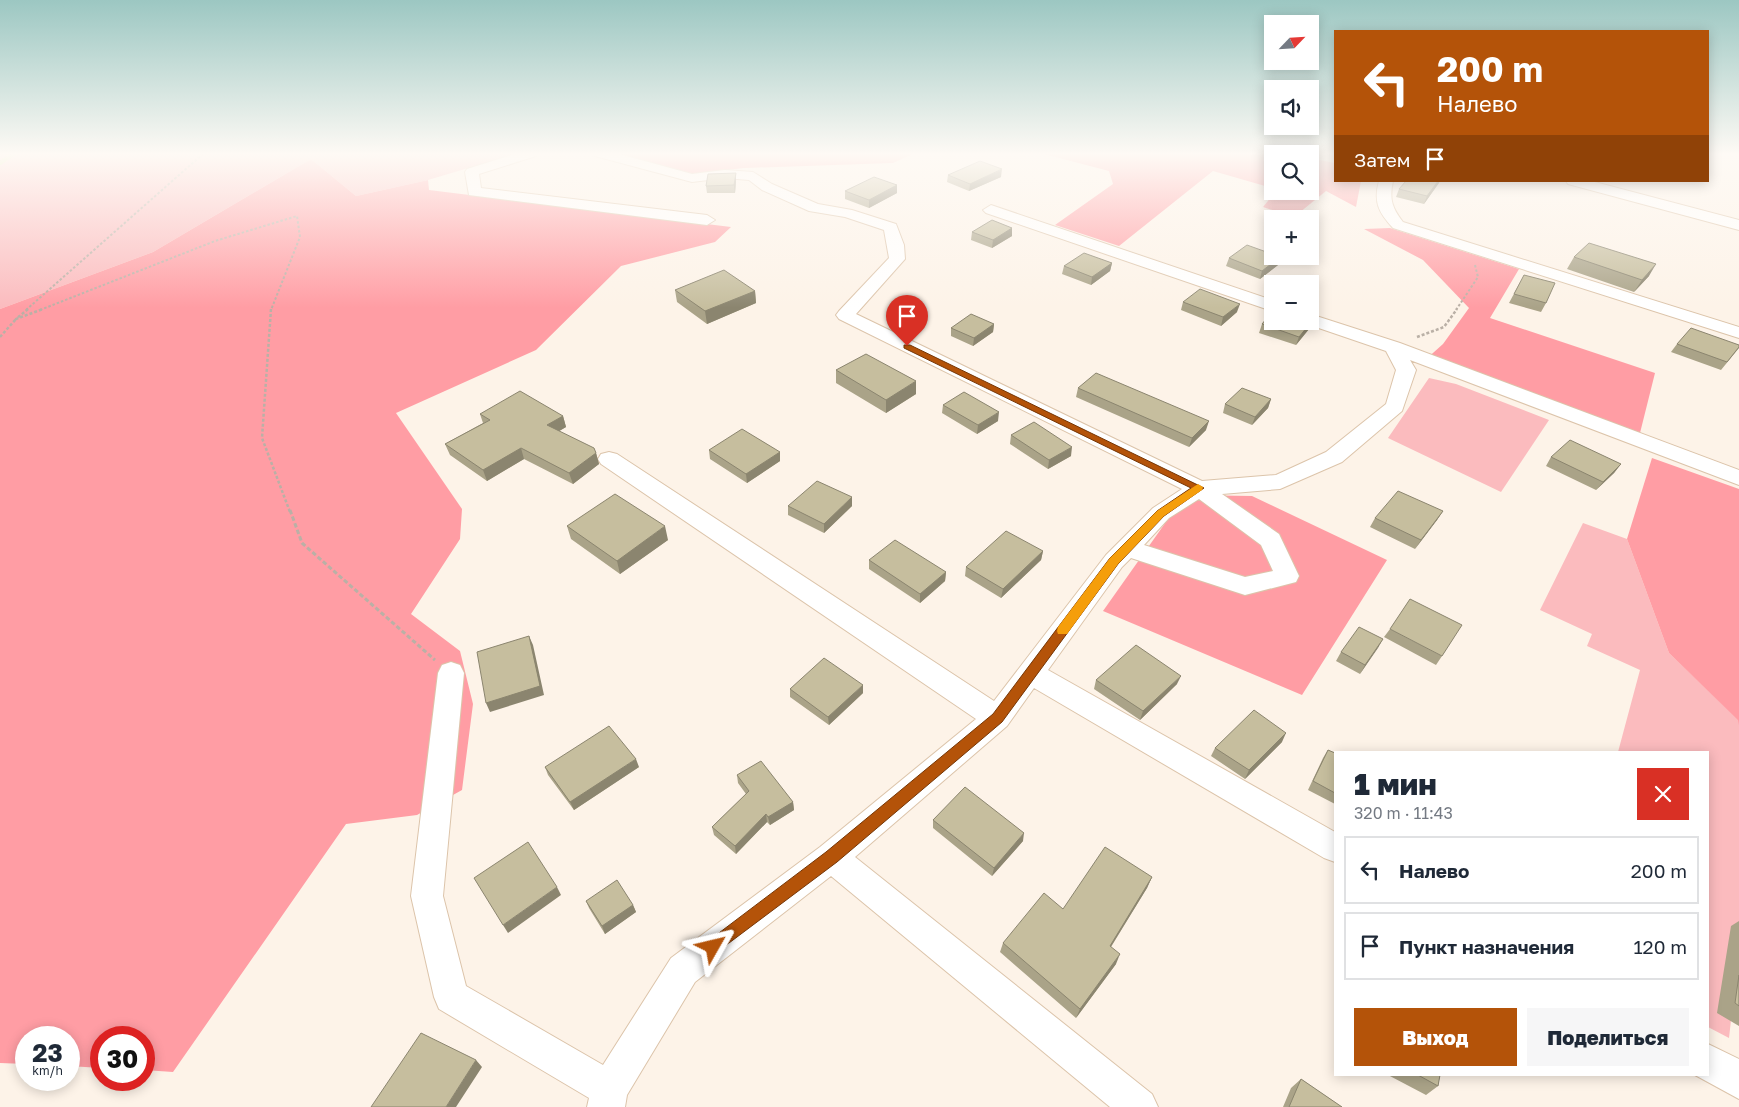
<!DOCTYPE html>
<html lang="ru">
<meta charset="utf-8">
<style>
body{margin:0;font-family:"Golos Text",sans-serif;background:#f6f6f7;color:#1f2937;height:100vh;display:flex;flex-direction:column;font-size:19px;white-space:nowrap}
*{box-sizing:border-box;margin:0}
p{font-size:16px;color:#747a83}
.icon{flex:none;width:28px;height:28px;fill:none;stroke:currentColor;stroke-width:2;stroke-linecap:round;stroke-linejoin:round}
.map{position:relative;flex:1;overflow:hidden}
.sheet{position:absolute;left:1334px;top:751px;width:375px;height:325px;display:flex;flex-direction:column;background:#fff;border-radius:0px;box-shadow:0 2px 12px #0003}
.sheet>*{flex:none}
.hud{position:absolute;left:1334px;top:30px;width:375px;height:152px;border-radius:0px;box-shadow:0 2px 12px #0003;background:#b45309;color:#fff;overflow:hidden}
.needle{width:32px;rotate:65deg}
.fabs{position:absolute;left:1264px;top:15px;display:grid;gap:10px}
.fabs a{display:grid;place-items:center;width:55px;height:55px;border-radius:0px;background:#fff;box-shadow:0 2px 12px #0003;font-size:25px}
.speed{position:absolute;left:15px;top:1026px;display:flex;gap:10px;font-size:25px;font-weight:700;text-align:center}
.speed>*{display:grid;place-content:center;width:65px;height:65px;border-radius:50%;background:#fff;box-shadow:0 2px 12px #0003;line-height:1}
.speed small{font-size:12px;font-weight:400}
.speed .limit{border:8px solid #d22;background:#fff;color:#111}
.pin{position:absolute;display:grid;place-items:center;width:42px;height:42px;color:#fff;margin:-51px -21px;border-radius:50% 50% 50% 0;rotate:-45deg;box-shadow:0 0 5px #0007}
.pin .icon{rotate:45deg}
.me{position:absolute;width:55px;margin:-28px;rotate:53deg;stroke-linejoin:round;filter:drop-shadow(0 0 4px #0008)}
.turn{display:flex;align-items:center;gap:18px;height:105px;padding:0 20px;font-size:22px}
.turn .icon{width:65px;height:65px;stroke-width:2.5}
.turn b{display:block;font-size:35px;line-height:42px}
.then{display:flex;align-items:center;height:48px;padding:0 20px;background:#0003;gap:10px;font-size:19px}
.round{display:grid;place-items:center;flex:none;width:52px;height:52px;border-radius:0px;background:#f6f6f7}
.headline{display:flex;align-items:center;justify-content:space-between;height:85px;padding:0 20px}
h1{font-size:30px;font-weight:800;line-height:38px}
.cta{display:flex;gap:10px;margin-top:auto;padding:10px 20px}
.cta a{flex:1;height:58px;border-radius:0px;background:#b45309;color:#fff;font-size:20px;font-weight:800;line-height:58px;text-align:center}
.cta a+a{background:#f6f6f7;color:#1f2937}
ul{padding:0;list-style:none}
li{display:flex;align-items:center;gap:15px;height:68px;margin:0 10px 8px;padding:0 10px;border:2px solid #e0e1e3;border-radius:0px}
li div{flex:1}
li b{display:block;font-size:19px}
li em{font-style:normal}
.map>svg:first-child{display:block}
.green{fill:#fbbbbe}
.forest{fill:#ff9da4}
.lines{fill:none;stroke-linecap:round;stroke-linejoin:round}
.stream{stroke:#cbe38a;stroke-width:4.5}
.minor-casing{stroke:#dcc4aa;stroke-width:2}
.path-far2{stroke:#bab0a6;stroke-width:2;stroke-dasharray:2.5 2;stroke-linecap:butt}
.path-far1{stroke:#bab0a6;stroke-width:2.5;stroke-dasharray:3 2;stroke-linecap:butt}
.path{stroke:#bab0a6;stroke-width:3;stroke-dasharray:4.5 2.5;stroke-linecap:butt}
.minor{fill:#fff;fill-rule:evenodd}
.wall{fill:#aaa388}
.shaded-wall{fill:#8b856f}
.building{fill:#c6be9e;stroke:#8b856f}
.route{fill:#b45309;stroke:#753606}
.slow{fill:#f59e0b}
</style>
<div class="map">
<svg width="1739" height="1107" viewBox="0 0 1739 1107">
<rect width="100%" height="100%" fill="#fdf3e8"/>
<!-- green -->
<path class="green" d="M0 153H518L428 180 356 196 311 159 153 252 0 309Z
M1429 378 1456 384 1549 420 1501 492 1388 438Z
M1583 523 1627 539 1669 653 1739 720V949L1729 1038 1708 1027V752H1618L1640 670 1587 646 1592 634 1540 610Z"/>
<!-- forest -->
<path class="forest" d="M613 153H915L893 163 744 168 689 174Z
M1040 153H1288L1292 154H1272V188L1213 171 1119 246 1055 225 1113 184 1109 171Z
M1310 158 1335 163V181H1361L1356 207 1326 191 1294 217 1263 207 1276 191H1310Z
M311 159 356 196 428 180 429 190 731 227 715 242 621 266 536 350 396 413 462 509 460 539 411 614 460 651 473 704 462 790 417 815 346 824 173 1072 144 1070V1038H101V1068L69 1066V1038H26V1064L0 1063V309L153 252Z
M1390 228 1519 269 1490 318 1655 373 1638 441 1424 361 1443 344 1469 308 1423 260 1364 229Z
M1652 458 1739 489V725L1738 720 1669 653 1627 539Z
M1185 495 1252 496 1387 560 1302 695 1103 611Z"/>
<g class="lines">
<!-- stream -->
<path class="stream" d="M0 163 15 153"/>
<defs>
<path id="minor" d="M518 153H538L536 156 479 174 481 188 707 215 715 220 707 225 469 195 465 172 467 169Z
M593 153H615L692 174 725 170 753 172 772 184 818 204 852 210 896 224 904 245 905 259 856 314 1202 481 1276 475 1326 452 1386 404 1396 370 1386 351 1304 323 1303 321H1310V314L1400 343 1739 470V485L1410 360 1416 370 1402 411 1342 462 1280 489 1222 494 1279 534 1299 576 1296 582 1245 595 1131 558 1122 567 1048 670 1335 832V862L1324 858 1034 688 1007 726 855 857 1152 1094 1158 1107H1110L831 876 695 982 627 1095 625 1107H587L589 1098 439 1009 434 997 411 896 438 673 442 665 451 662 460 665 464 673 443 896 466 986 603 1065 671 958 820 847 976 719 601 464 598 459 601 454 609 452 617 454 994 701 1106 555 1153 508 1182 489 839 319 836 315 839 311 889 258 884 230 845 217 809 211 762 190 749 180 725 178 692 182 595 156ZM1199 499 1261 545 1273 571 1245 577 1144 545 1169 518Z
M1379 181H1393C1389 199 1392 208 1403 222L1739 327V338L1393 228C1379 213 1373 202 1379 181Z
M1566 181H1591L1739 220V230L1568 184Z
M991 205 1272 300V311L986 213 983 210Z
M1708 1044 1739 1059V1099L1695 1075H1708Z"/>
</defs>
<!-- minor casing -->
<use href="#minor" class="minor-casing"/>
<!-- path-far2 -->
<path class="path-far2" d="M26 310 204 153
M40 310 215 241 297 216 300 237 271 310
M1456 310 1478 277 1475 265"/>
<!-- path-far1 -->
<path class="path-far1" d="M28 309 16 319 43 309
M271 309 262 438 290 512
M0 337 16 319
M1417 337 1444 327 1457 309"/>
<!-- path -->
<path class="path" d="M290 510 302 543 435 660"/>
<!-- minor -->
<use href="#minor" class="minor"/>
</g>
<!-- wall -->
<path class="wall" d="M736 173V181L735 193H707L706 186Z
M948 175 1001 177 969 191 947 182Z
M1406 181H1440L1424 204 1396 197 1399 189Z
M897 185V193L869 208 845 199V191Z
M1012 228V236L992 248 971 240 972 232Z
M1280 257 1278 265 1260 279 1226 266 1229 258Z
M1574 257 1649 276 1634 292 1567 269Z
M1112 263 1110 271 1091 285 1062 274 1064 266Z
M1524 275 1546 303 1541 312 1509 303Z
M675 290 755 291 756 303 707 324 677 302Z
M1183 302 1237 312 1221 326 1181 310Z
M994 324 993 332 973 346 951 336V328Z
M1262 324 1309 329 1296 345 1259 333Z
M1677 344 1739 348 1721 370 1671 352Z
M836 370 916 394 886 413 836 383Z
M1078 388 1206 430 1189 447 1076 397Z
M1271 399 1268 408 1252 425 1223 413 1225 404Z
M943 405 998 421 977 434 942 413Z
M480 414 563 416 566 427 559 431 596 453 599 464 573 484 524 459 487 481 450 455 445 444 483 423Z
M1011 435 1071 456 1048 469 1010 444Z
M709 450 780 452V461L747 483 710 459Z
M1551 457 1621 464 1614 473 1596 490 1546 466Z
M788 506H852L824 533 788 515Z
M1443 511 1437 520 1415 549 1370 527 1375 518Z
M567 526 668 540 620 574 571 539Z
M1043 551 1041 560 1001 598 965 576 966 567Z
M869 560 946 572 945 581 920 603 869 569Z
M1390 629 1442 656 1436 665 1384 637Z
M1383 639 1360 674 1336 661 1341 652Z
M1096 680 1177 684 1140 720 1094 689Z
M790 689 863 693 829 725 790 697Z
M1282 742 1245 779 1211 756 1215 748Z
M1328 750 1335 753V804L1308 790 1323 758Z
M545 767H639L574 810 548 775Z
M737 775 793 802 794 810 770 825 767 822 736 854 714 835 712 827 746 794 738 783Z
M933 820 1023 841 992 876 933 828Z
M1152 877 1147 888 1111 947 1116 964 1076 1018 1000 952 1003 943 1063 909Z
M586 901 633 905 636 912 605 934 589 908Z
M1739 921V1026L1717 1013 1731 926Z
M1388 1075H1440L1438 1086 1426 1095Z
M1301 1079 1342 1107H1283L1291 1088Z"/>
<!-- shaded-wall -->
<path class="shaded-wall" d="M1002 169 1001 177 969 191 970 184Z
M736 173V181L735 193 734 185Z
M1438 181H1440L1439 183 1424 204 1427 196Z
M897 185V193L869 208V200Z
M1012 228V236L992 248 993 240Z
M1280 257 1278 265 1260 279 1262 271Z
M1112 263 1110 271 1091 285 1092 277Z
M1656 264 1649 276 1634 292 1642 280Z
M755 291 756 303 707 324 705 311Z
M1240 304 1237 312 1221 326 1223 317Z
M1312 321 1309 329 1296 345 1299 337Z
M994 324 993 332 973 346 974 338Z
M916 381V394L886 413V400Z
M1271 399 1268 408 1252 425 1255 417Z
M999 412 998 421 977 434 978 425Z
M563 416 566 427 551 436 547 425Z
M1209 421 1206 430 1189 447 1192 438Z
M1072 447 1071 456 1048 469 1049 460Z
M521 448 524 459 487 481 483 470Z
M780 452V461L747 483 746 474Z
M596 453 599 464 573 484 569 473Z
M1621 464 1614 473 1596 490 1603 482Z
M852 497V506L824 533V524Z
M1443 511 1437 520 1415 549 1421 540Z
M665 526 668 540 620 574 617 561Z
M1043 551 1041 560 1001 598 1003 589Z
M946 572 945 581 920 603V594Z
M529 636 533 645 544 695 490 712 486 703Z
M1383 639 1378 648 1360 674 1365 665Z
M1181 676 1177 684 1140 720 1143 711Z
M863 685V693L829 725 828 717Z
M1286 733 1282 742 1245 779 1249 770Z
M636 759 639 767 574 810 570 802Z
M793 802 794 810 770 825 768 817Z
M766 814 767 822 736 854 735 846Z
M1024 833 1023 841 992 876 994 868Z
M1152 877 1147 888 1105 956 1110 946Z
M557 887 561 895 508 933 503 925Z
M633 905 636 912 605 934 602 926Z
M1120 954 1116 964 1076 1018 1080 1009Z
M476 1060 482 1067 456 1107H446Z"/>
<!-- building -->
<path class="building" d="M980 161 1002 169 970 184 948 175Z
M736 173 734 185 706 186 708 174Z
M874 177 897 185 869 200 845 191Z
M1406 181H1438L1427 196 1399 189Z
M992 220 1012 228 993 240 972 232Z
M1589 243 1656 264 1642 280 1574 257Z
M1247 245 1272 254V256L1280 257 1262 271 1229 258Z
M1084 253 1112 263 1092 277 1064 266Z
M724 270 755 291 705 311 675 290Z
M1524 275 1555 283 1546 303 1514 294Z
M1200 289 1240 304 1223 317 1183 302Z
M1272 312V321H1310V320L1312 321 1299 337 1262 324Z
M971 314 994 324 974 338 951 328Z
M1691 328 1739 345V347L1727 362 1677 344Z
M866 354 916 381 886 400 836 370Z
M1096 373 1209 421 1192 438 1078 388Z
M1242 388 1271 399 1255 417 1225 404Z
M520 391 563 416 547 425 594 448 596 453 569 473 521 448 483 470 445 444 490 420 480 414Z
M964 392 999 412 978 425 943 405Z
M1034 422 1072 447 1049 460 1011 435Z
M742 429 780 452 746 474 709 450Z
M1570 440 1621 464 1603 482 1551 457Z
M817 481 852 497 824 524 788 506Z
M1398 491 1443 511 1421 540 1375 518Z
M615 494 665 526 617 561 567 526Z
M1006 531 1043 551 1003 589 966 567Z
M895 540 946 572 920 594 869 560Z
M1410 599 1462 625 1442 656 1390 629Z
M1359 627 1383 639 1365 665 1341 652Z
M529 636 540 686 486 703 477 652Z
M1136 645 1181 676 1143 711 1096 680Z
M824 658 863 685 828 717 790 689Z
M1254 710 1286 733 1249 770 1215 748Z
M609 726 636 759 570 802 545 767Z
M1328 750 1335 753V793L1313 781Z
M761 761 793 802 768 817 766 814 735 846 712 827 749 791 737 775Z
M965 787 1024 833 994 868 933 820Z
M528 842 557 887 503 925 474 878Z
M1105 847 1152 877 1110 946 1120 954 1080 1009 1003 943 1044 893 1063 909Z
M617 880 633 905 602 926 586 901Z
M1739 975V1006L1735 1003Z
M421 1033 476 1060 446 1107H371Z
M1418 1075H1440L1438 1086Z
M1301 1079 1342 1107H1289Z"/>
<!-- sky -->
<linearGradient id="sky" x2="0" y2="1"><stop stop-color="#9cc7c2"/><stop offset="0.5" stop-color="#fefaf5"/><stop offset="1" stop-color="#fefaf5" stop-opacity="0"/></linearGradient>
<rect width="1739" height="308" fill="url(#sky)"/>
<!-- route -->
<path class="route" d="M904 345H910L1204 488 1164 516 1118 564 1002 722 837 862 713 955 707 953 705 947 707 942 826 852 993 714 1110 558 1157 511 1191 488 904 348Z"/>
<!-- slow -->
<path class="slow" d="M1198 484 1203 487 1202 490 1164 516 1118 564 1067 634H1058L1057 631 1058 627 1110 558 1157 511Z"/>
</svg>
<div class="fabs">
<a><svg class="needle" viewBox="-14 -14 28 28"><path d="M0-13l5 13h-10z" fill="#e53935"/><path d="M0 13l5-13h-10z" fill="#747a83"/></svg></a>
<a><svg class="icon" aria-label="sound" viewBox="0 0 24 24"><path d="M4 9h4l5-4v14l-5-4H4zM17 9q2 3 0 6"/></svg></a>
<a><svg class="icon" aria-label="search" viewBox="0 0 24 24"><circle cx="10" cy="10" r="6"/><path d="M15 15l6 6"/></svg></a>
<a>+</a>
<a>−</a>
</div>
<div class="speed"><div>23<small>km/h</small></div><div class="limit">30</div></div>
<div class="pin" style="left:907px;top:346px;background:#d93025"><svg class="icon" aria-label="arrive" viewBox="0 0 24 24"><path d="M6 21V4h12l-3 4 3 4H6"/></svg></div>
<svg class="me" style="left:713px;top:947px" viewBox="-20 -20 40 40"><path d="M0-17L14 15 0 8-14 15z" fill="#b45309" stroke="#fff" stroke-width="4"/></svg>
<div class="hud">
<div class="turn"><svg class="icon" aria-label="left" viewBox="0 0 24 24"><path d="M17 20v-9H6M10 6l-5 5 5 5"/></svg><div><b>200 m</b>Налево</div></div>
<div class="then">Затем<svg class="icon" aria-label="arrive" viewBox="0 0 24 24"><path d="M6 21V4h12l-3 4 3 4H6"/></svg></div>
</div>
<section class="sheet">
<div class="headline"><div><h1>1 мин</h1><p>320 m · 11:43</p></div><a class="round" style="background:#d93025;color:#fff"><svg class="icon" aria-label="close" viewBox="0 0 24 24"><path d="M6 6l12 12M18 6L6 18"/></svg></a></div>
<ul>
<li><svg class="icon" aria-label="left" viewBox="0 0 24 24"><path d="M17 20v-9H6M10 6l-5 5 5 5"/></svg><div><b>Налево</b></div><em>200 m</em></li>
<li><svg class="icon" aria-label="arrive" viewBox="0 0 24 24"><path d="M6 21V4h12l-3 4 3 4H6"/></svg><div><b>Пункт назначения</b></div><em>120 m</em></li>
</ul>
<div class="cta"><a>Выход</a><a>Поделиться</a></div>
</section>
</div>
